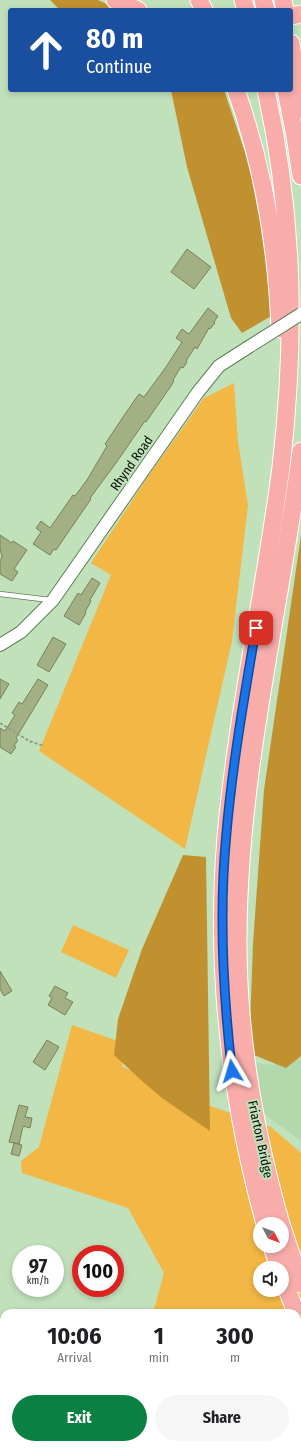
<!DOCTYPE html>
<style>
body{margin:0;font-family:"Fira Sans Condensed",sans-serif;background:#f6f6f6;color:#202124;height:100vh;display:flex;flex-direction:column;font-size:15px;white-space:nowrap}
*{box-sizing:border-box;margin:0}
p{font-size:13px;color:#757577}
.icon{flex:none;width:22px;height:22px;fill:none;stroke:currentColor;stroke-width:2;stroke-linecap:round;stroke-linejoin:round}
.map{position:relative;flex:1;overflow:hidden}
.drawer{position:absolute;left:0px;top:1309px;width:301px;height:140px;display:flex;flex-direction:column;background:#fff;border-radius:12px 12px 0 0;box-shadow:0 2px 6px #0003}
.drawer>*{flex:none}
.top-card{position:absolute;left:8px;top:8px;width:285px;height:84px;border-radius:4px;box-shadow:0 2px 6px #0003;background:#1a4fa0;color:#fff;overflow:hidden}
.needle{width:26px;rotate:131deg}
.fabs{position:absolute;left:253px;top:1217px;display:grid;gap:8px}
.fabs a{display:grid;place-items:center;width:36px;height:36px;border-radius:50%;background:#fff;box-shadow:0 2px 6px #0003;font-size:20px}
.speed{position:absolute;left:12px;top:1245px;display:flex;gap:8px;font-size:20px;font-weight:700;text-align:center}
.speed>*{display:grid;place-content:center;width:52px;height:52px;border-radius:50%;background:#fff;box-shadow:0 2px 6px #0003;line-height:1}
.speed small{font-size:10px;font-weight:400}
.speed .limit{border:6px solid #d22;background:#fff;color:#111}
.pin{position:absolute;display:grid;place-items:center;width:34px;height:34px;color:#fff;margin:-17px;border-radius:8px;box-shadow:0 2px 6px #0006}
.me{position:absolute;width:44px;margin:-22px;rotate:353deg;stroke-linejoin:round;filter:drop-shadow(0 0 3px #0008)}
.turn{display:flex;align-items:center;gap:14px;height:84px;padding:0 12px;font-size:18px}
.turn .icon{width:52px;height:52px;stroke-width:2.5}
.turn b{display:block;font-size:28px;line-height:34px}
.eta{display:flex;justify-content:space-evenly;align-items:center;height:68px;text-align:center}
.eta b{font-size:24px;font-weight:700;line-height:28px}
.cta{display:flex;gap:8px;margin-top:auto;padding:8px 12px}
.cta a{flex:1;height:46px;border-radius:24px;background:#0b8043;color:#fff;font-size:16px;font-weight:700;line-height:46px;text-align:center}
.cta a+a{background:#f6f6f6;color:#202124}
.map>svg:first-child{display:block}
.built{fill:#b3d8ac}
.green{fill:#f2b745;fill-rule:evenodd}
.forest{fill:#c2912f}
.building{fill:#a3b084;stroke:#778359}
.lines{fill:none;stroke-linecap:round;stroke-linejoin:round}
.service-casing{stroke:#617e5c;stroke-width:6}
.tertiary-casing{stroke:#617e5c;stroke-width:14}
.motorway-casing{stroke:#fff;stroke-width:19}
.path{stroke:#88a183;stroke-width:2;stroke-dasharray:3 2;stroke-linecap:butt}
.service{stroke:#fff;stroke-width:4.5}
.tertiary{stroke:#fff;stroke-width:12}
.motorway{stroke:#f9adab;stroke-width:17}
.tertiary-bridge-casing{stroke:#617e5c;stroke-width:14;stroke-linecap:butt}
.tertiary-bridge{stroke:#fff;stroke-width:12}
.route-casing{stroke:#114b97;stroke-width:10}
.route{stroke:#1a73e8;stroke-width:7}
.labels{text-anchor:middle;stroke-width:4;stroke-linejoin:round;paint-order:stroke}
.street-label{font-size:13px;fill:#061005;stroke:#c1e1bb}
</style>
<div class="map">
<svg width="301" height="1449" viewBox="0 0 301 1449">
<rect width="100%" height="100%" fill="#c1e1bb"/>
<!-- built -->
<path class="built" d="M301 1045V1141L247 1101 249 1062 273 1065Z"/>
<!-- green -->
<path class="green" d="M234 383 238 442 248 505 232 641 185 849 39 751 111 575 91 563 149 475 204 398Z
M73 925 129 950 116 978 61 952Z
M72 1025 115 1040 123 1067 207 1105 271 1127 301 1153V1449H116L117 1445H297V1313H153L164 1273 128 1208 22 1173 21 1161 39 1147ZM260 1224H282V1246H260ZM260 1268H282V1290H260Z"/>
<!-- forest -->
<path class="forest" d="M50 0H98L119 10H60Z
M171 90H224L256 185 275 314 242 333 231 318 187 167Z
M301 535V1056L286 1068 249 1053 253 943 264 790Z
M183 855 206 857 210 1131 162 1098 142 1081 114 1055 118 1019 142 949Z"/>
<!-- building -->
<path class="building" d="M187 249 211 267 194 289 171 272Z
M208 308 218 316 214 322 215 323 210 329 209 328 197 349 195 347 186 361 187 362 183 368 181 367 173 380 174 381 171 386 146 422 145 421 116 463 96 490 90 498 91 499 56 550 54 549 50 555 33 544 41 532 36 528 41 521 50 528 73 495 75 496 87 480 107 446 105 444 125 414 139 394 144 397 166 367 182 342 176 338 182 329 189 334Z
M0 535 12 543 13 541 27 550 14 569 18 572 12 581 0 574V561L2 557 0 549Z
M92 578 100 583 90 600 91 601 85 612 86 613 79 625 64 616 78 593 81 595Z
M53 637 66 644 49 672 37 665Z
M0 679 9 684 0 699Z
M38 679 48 685 16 738 18 740 14 746 16 747 11 754 0 747V728L5 731 15 715 12 713 19 702 22 704Z
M0 971 12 991 4 996 0 989Z
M55 986 68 993 65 998 73 1002 65 1015 48 1005 52 998 49 996Z
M47 1040 59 1047 45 1070 33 1062Z
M19 1105 28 1107 25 1117 32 1118 30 1128 23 1126 19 1144 9 1142Z
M14 1143 22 1145 19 1156 11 1154Z"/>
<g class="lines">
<defs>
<path id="service" d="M0 594 50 600"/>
<path id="tertiary" d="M0 645 21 632 53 600 198 392 219 366 247 348"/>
<path id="motorway" d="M115 0 138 10
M199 0 204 10
M243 0 246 10
M263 0 266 10
M283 0 285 10
M291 16 301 14
M291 43 301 110
M236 90C263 166 277 248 280 329
M286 90 295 136 301 176
M265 1224C230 1098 215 968 226 837 237 713 265 591 281 467 296 339 294 217 266 90
M281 1224C254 1130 237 1032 238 934 239 771 280 612 301 451
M282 1227 301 1284
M272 1246 279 1268
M282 1276 296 1313"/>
</defs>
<!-- service casing -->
<use href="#service" class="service-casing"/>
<!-- tertiary casing -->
<use href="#tertiary" class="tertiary-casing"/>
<!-- motorway casing -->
<use href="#motorway" class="motorway-casing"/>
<!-- path -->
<path class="path" d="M0 723 29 741 44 746"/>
<!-- service -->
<use href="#service" class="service"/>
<!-- tertiary -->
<use href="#tertiary" class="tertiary"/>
<!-- motorway -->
<use href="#motorway" class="motorway"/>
<defs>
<path id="tertiary-bridge" d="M247 348 301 314"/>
</defs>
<!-- tertiary-bridge casing -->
<use href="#tertiary-bridge" class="tertiary-bridge-casing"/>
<!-- tertiary-bridge -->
<use href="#tertiary-bridge" class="tertiary-bridge"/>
</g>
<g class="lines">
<defs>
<path id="route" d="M232 1071C223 994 219 915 226 838 232 767 244 698 256 628"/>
</defs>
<!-- route casing -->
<use href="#route" class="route-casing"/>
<!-- route -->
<use href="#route" class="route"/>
</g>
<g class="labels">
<!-- street labels -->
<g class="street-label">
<text transform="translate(131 463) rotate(-55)" y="5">Rhynd Road</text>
<text transform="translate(261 1139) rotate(78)" y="5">Friarton Bridge</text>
</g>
</g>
</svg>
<div class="fabs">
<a><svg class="needle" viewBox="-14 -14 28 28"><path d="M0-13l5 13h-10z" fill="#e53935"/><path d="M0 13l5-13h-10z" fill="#757577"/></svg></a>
<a><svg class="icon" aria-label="sound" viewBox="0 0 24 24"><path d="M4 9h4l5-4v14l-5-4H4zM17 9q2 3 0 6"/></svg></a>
</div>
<div class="speed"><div>97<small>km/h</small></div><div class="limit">100</div></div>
<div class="pin" style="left:256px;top:628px;background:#d93025"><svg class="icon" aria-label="arrive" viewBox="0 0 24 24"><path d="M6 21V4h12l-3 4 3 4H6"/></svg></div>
<svg class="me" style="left:232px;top:1071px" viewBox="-20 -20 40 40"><path d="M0-17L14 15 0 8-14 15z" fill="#1a73e8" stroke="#fff" stroke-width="4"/></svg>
<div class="top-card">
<div class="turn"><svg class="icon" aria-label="ahead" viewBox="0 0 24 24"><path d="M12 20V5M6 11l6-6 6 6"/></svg><div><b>80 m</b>Continue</div></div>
</div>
<section class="drawer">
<div class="eta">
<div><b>10:06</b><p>Arrival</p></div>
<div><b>1</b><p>min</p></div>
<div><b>300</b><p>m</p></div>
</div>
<div class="cta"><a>Exit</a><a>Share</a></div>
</section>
</div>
